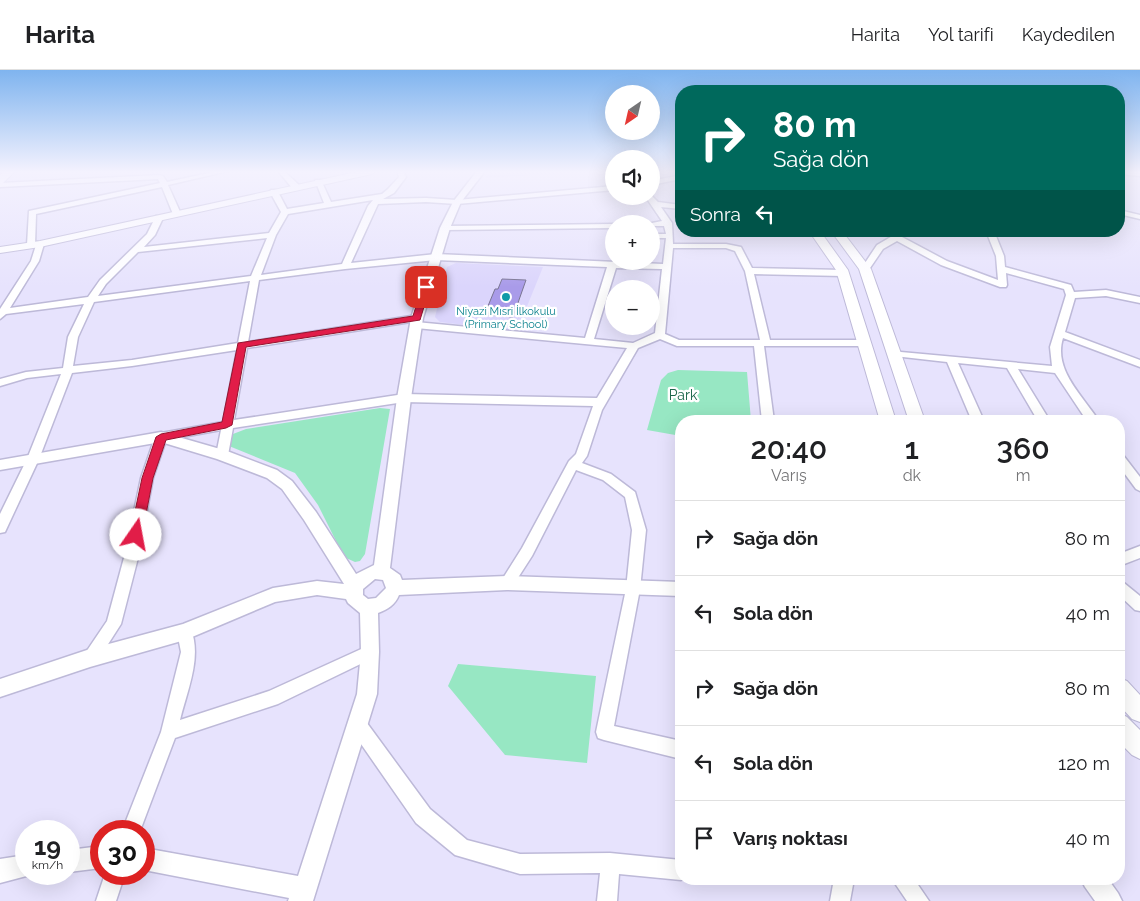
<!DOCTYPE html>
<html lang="tr">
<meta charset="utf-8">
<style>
body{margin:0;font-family:Raleway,sans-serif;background:#f6f6f6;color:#202124;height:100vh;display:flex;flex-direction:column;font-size:19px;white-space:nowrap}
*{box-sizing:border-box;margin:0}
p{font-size:16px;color:#757577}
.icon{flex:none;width:28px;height:28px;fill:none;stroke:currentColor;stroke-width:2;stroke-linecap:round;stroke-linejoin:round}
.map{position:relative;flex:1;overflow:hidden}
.side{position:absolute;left:675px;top:345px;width:450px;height:470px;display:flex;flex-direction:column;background:#fff;border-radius:20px;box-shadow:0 5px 20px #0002}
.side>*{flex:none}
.banner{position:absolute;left:675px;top:15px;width:450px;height:152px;border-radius:20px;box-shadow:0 5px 20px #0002;background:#00695c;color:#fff;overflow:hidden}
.needle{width:32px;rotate:214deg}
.buttons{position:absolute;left:605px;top:15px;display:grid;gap:10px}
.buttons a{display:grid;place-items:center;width:55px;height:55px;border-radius:50%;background:#fff;box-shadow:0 5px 20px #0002;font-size:25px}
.speed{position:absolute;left:15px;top:750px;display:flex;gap:10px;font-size:25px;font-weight:700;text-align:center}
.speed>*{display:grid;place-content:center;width:65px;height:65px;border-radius:50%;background:#fff;box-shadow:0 5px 20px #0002;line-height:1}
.speed small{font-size:12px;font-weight:400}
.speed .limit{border:8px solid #d22;background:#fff;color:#111}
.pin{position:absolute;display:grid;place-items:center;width:42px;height:42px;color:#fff;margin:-21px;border-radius:10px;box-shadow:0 2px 8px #0006}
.me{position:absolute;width:55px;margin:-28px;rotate:12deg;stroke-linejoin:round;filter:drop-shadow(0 0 4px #0008)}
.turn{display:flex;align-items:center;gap:18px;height:105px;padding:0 15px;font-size:22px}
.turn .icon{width:65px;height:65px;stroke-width:2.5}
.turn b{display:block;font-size:35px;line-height:42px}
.then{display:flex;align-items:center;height:48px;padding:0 15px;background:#0003;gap:10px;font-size:19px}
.eta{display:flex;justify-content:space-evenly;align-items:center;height:85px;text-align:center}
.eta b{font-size:30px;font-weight:600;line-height:35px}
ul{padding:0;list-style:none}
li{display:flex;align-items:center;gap:15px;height:75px;padding:0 15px;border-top:1px solid #e0e0e0}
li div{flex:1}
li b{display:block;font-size:19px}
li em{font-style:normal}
header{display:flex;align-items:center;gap:30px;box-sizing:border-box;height:70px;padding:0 25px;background:#fff;border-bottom:1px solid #e0e0e0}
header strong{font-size:24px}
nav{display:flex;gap:28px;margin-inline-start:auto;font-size:18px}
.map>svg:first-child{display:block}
.built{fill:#dbd5fc}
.green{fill:#97e7c3}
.building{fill:#a99be9;stroke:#797592}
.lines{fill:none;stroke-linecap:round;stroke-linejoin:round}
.minor-casing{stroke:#bdb9d8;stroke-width:3}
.tertiary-casing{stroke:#bdb9d8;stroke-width:3}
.secondary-casing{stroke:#bdb9d8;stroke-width:2}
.minor{fill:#fff;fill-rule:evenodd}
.tertiary{fill:#fff;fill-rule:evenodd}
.secondary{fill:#fff;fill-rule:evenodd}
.route{fill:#e11d48;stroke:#92132f}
.culture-dot{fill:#0f9aa8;stroke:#fff;stroke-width:2}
.labels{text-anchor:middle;stroke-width:4.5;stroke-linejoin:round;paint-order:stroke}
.far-culture-label{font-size:11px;fill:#0d838f;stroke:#fff}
.park-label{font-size:14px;fill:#1b664a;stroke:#fff}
</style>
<header>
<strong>Harita</strong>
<nav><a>Harita</a><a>Yol tarifi</a><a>Kaydedilen</a></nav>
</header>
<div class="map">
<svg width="1140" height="831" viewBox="0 0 1140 831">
<rect width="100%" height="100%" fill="#e7e3fd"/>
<!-- built -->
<path class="built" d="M490 101H568V103L485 108Z
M456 193 543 197 517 261 440 252 435 247 447 197Z"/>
<!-- green -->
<path class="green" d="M678 300 747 302 751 351H681V366L647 360 661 310 668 303Z
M380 338 390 339 365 484 360 491 355 492 344 487 318 435 295 403 229 376 228 372 233 364 246 359Z
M458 594 596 606 587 693 505 685 448 616Z"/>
<!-- building -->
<path class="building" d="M502 209 526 210 513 247 488 245 491 236H488L495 219H498Z"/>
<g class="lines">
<defs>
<path id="minor" d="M218 101H228L168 115 181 144 177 146 173 144 162 117 36 144 35 175 31 177 27 175 29 141 160 113 158 109 0 117V113L159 105 163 106 167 112Z
M278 101H284L299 115V119H293Z
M397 101H403L406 107 394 123 383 129 426 128 457 130 614 116V120L457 134 426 132 378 134 351 193 436 184 663 194 666 168H651V164H666L664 156H651V154H647L662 151 645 126 651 125 658 132 681 135V139L661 137 672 153 673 174H726L741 177 752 198 843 200 847 203 843 206 754 204 770 270H864L869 273 864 276H764L774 351H762L754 276H677L660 269 638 278 602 340 587 386 582 393 611 404 635 422 646 460 640 519 614 656 681 671V689L604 670 598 668 596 662 626 519 632 460 625 427 603 410 576 400 532 486 512 517 507 519 502 517 500 513 522 478 569 391 576 384 593 336 404 332 233 358 228 385 222 389 216 385 221 360 166 370 153 408 139 484 121 554 96 593 90 595 84 593 82 588 107 551 125 484 141 408 155 367 161 363 223 352 237 280 132 296 72 303 39 389 5 462 0 463V444L27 389 61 304 27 308 0 316V309L26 302 63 298 68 267 84 234 6 244 0 249V239L31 191 37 172 44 174 39 191 10 238 88 227 100 210 147 164 156 146 163 148 155 165 144 177 269 163 281 142 270 122 271 120H277L287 139 324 133 315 110H321L331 132 382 124 388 119 399 107ZM373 130 368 136 342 194 261 205 276 165 288 144ZM267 168 251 206 98 226 106 214 138 182ZM673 178H726L735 181 745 201 760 270H679L665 264ZM436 190 607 197 585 268 416 252 411 255 416 258 627 278 597 328 404 324 234 350 247 278 417 251 422 248 417 245 248 272 259 210 345 199ZM616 198 662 199 655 263 633 273 594 269ZM250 211 238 273 132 290 73 296 78 267 94 232Z
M681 105V109L651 115V111Z
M1119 140 1140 145V149L1119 144Z
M614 154V158L445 160 441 158 445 156Z
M901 161H911L902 167 947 191 998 210 996 186 986 161H994L1004 186 1005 197 1071 215 1074 222 1106 220 1140 227V233L1106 226 1075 228 1065 262 1140 290V297L1063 268C1053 300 1083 326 1099 351H1087L1055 303 1018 299 1050 351H1038L1007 298 958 293 984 351H972L947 292 894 286 890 285V281L1052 296 1050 277 1066 225 1064 219 1006 203 1007 215 1006 217H1000L941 195 897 171 883 179 868 201H862L861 199 877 175Z
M1119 384 1123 385 1140 407V421L1136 419 1119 396Z
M1140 476V488L1119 496V484Z
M1119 511 1124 513 1140 526V541L1135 540 1119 525Z
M185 555 190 557C203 586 187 621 180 650L269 621 370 575 375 577 378 582 375 587 278 634 175 668 140 761H122L161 662 181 582 177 562 180 557Z
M358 647 364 649 430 739 467 770 520 784 610 783 681 790V809H683L681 810 619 804 617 831H597L600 803 520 804 455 785 416 753 352 661 350 655 352 649Z
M105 804H125L116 831H96Z
M834 809H854L850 831H830Z
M892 809H914L929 831H907Z"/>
<path id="tertiary" d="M477 101H485L461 132 450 158 423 248 411 328 390 498 400 505 402 510 507 506 681 512V526L507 520 399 525C395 535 388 539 378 543L379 582 377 624 313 831H288L289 828 144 800V778L298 806 357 624 361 582 360 543 348 533 346 529 317 525 275 532 185 570 90 597 0 627V609L90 579 183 554 273 518 317 511 344 514 304 450 282 419 267 408 217 389 161 372 0 400V390L161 362 227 381 277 400 292 411 316 442 356 504 374 495 397 328 411 248 440 158 453 132ZM375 509 383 510 386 518 376 528 368 529 363 525V519Z
M1119 101 1140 102V106L1119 104Z
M101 776V798L69 802V780Z
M26 785V804H34L0 813V789Z
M1081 809H1108L1118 823 1122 831H1095L1085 817Z"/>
<path id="secondary" d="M5 101H15L3 113 0 114V105Z
M361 101H377L372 104 40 177 0 183V177L40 171Z
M809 161H820L848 200 896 351H880L836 200Z
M831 161H842L871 199 925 351H909L859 199Z
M1119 608 1127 611 1140 625V652L1132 649 1119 635Z
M1119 643 1127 647 1140 660V689L1132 685 1119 672Z"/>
</defs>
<!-- minor casing -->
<use href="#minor" class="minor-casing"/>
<!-- tertiary casing -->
<use href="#tertiary" class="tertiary-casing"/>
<!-- secondary casing -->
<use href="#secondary" class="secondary-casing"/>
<!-- minor -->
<use href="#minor" class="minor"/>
<!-- tertiary -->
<use href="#tertiary" class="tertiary"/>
<!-- secondary -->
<use href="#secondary" class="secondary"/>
</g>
<!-- sky -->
<linearGradient id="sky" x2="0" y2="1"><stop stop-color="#7fb4ef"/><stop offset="0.47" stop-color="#f4f2fe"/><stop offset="1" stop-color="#f4f2fe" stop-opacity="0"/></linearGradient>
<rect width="1140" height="217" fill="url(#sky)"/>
<!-- route -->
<path class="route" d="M426 215 430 217 420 250 246 277 232 355 226 358 166 370 153 408 142 465 140 468H132L130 465 142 408 156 367 161 364 222 352 238 273 413 246 422 217Z"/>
<!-- markers -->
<circle class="culture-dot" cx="506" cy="227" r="5"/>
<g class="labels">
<!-- far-culture labels -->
<g class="far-culture-label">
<text x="506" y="245">Niyazi Mısri İlkokulu<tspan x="506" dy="13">(Primary School)</tspan></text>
</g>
<!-- park labels -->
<g class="park-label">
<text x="683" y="330">Park</text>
</g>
</g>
</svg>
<div class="buttons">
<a><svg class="needle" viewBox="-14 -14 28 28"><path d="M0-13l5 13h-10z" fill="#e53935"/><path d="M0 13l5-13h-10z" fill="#757577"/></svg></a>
<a><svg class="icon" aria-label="sound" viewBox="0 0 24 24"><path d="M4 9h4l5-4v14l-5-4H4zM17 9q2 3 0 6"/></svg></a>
<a>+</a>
<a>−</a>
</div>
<div class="speed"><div>19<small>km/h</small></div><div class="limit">30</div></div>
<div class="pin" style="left:426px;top:217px;background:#d93025"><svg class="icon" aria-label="arrive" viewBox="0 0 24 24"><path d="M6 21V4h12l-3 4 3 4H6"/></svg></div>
<svg class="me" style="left:136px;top:465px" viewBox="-20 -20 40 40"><circle r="19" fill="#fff"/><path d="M0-13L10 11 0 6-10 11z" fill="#e11d48"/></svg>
<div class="banner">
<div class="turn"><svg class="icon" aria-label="right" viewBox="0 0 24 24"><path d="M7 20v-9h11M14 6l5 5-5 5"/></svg><div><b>80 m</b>Sağa dön</div></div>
<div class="then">Sonra<svg class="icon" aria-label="left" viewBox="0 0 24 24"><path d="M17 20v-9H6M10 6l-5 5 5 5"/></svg></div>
</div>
<section class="side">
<div class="eta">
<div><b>20:40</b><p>Varış</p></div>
<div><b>1</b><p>dk</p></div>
<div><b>360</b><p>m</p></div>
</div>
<ul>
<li><svg class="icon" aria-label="right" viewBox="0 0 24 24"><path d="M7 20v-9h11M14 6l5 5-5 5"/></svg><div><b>Sağa dön</b></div><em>80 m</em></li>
<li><svg class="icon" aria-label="left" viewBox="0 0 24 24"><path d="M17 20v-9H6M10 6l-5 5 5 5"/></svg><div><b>Sola dön</b></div><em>40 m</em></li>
<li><svg class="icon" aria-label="right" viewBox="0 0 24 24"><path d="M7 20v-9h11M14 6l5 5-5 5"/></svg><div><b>Sağa dön</b></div><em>80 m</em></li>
<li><svg class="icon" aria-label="left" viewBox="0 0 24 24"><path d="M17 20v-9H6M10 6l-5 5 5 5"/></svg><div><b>Sola dön</b></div><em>120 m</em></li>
<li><svg class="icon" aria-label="arrive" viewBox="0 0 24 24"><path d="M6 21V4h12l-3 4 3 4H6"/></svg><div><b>Varış noktası</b></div><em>40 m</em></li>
</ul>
</section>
</div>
